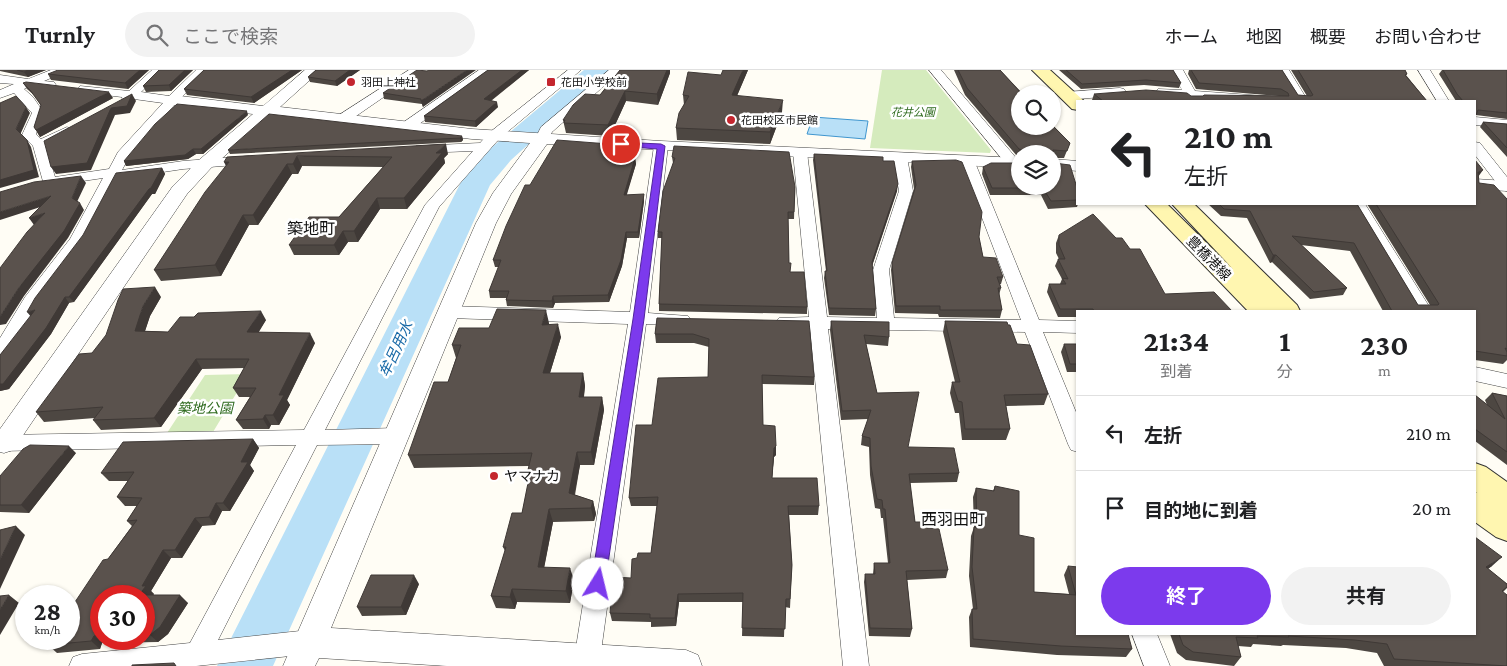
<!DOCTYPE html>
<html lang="ja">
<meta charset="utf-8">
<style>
body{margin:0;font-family:"Crimson Pro","Noto Sans JP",serif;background:#f2f2f2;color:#202124;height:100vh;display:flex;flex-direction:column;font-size:19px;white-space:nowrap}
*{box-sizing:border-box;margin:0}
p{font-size:16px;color:#757577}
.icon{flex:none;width:28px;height:28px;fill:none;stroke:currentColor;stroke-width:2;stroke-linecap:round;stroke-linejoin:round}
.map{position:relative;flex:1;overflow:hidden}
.sheet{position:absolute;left:1076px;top:240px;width:400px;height:325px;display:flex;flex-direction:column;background:#fff;border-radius:0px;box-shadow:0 1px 4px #0004}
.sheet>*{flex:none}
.top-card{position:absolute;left:1076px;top:30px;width:400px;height:105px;border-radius:0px;box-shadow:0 1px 4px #0004;background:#fff;color:#202124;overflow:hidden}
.controls{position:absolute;left:1011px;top:15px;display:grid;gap:10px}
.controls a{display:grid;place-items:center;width:50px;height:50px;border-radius:50%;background:#fff;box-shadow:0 1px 4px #0004;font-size:25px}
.speed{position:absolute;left:15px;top:515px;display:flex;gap:10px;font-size:25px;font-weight:700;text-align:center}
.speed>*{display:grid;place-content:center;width:65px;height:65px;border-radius:50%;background:#fff;box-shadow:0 1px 4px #0004;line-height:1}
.speed small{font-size:12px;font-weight:400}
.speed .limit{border:8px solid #d22;background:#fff;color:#111}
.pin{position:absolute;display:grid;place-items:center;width:42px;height:42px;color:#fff;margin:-21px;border:2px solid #fff;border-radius:50%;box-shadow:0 1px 5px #0007}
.me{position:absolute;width:55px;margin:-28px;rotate:9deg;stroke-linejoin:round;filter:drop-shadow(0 0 4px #0008)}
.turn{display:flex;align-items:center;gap:18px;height:105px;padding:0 25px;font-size:22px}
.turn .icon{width:65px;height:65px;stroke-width:2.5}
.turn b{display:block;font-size:35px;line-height:42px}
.eta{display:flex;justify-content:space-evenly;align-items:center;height:85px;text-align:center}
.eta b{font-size:30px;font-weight:700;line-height:35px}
.action{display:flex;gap:10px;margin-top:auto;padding:10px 25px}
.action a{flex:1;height:58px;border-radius:30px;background:#7c3aed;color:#fff;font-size:20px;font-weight:700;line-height:58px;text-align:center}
.action a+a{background:#f2f2f2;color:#202124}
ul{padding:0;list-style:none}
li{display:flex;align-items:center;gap:15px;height:75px;padding:0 25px;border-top:1px solid #e0e0e0}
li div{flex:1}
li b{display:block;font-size:19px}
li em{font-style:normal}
header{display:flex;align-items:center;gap:30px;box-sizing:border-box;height:70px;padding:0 25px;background:#fff;border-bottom:1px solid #e0e0e0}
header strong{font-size:24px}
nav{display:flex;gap:28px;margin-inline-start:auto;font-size:18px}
.search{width:350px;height:45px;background:#f2f2f2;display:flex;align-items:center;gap:12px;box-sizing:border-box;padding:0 18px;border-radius:28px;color:#757577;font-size:19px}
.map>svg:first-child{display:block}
.green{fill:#d5ebbd}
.water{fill:#b9e0f7;stroke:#3f96cf}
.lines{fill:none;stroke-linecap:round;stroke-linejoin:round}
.river{fill:#b9e0f7;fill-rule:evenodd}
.minor-casing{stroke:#444;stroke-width:1}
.tertiary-casing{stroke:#444;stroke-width:1}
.secondary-casing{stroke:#333;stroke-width:2}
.minor{fill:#fff;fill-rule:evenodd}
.tertiary{fill:#fff;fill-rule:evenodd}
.secondary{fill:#fff6b0;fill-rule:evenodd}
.wall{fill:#4d4742;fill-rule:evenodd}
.shaded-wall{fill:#3f3936}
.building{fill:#5a524d;stroke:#3f3936}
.route{fill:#7c3aed;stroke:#51269a}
.poi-dot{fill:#c4262e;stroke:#fff;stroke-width:2}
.labels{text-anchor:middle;stroke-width:5;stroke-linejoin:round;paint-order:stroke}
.far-poi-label{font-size:11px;fill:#111;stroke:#fff;text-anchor:start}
.far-park-label{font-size:11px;font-style:italic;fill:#2f6b1f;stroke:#fff}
.street-label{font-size:14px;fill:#111;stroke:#fff}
.park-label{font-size:14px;font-style:italic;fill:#2f6b1f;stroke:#fff}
.poi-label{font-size:14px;fill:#111;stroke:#fff;text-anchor:start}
.water-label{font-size:15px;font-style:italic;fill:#1768a6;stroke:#fff}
.quarter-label{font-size:16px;fill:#111;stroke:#fff}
</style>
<header>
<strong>Turnly</strong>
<div class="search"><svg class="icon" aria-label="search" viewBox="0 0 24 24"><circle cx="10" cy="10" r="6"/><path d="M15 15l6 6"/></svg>ここで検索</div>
<nav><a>ホーム</a><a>地図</a><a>概要</a><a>お問い合わせ</a></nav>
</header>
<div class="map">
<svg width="1507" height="596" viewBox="0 0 1507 596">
<rect width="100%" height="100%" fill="#fffdf5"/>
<!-- green -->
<path class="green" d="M882 0H926L991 80 990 83 870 78Z
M248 304 213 362 167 363 205 305Z"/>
<!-- water -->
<path class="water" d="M813 47 868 51 865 69 807 64Z"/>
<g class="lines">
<!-- river -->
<path class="river" d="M584 0H611L511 90 490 115 273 596H217L461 112 491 78Z"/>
<defs>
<path id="minor" d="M51 0H67L65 2 44 11 54 12 56 15 54 18 30 16 24 19 33 27 44 43 36 64 41 69 67 57 74 61 46 77 55 107 109 99 118 82 163 33 134 29 127 33 123 32 122 27 80 22 78 19 80 16 129 21 152 0H165L141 22 169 26 196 0H209L176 33 129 87 122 100 183 91 249 86 256 90 249 94 183 99 123 108 118 107 85 170 38 233 7 287 0 289V268L25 227 70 169 103 108 49 116 44 115 33 76 22 65 32 43 14 23 0 28V20L14 14 0 13V5L28 9Z
M409 0H423L346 53H336L335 50 336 47Z
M479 0H493L411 60H401L399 57 401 54Z
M568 0H581L499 69 439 137 325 360 396 358 403 361 406 366 403 371 396 374 317 375 218 570 309 560 318 564 322 572 318 580 309 584 196 596H69L73 587 82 584 190 573 296 375 0 381V365L304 360 425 135 473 81 421 83 416 82 414 79 416 76 480 73 489 63Z
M609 0H622L552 62 547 72H537L535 69 541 57Z
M929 0H941L1017 89 1019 92 1017 95H1007Z
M1171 0H1183L1195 21 1278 27 1284 31H1233L1199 29 1200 31H1188L1186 28 1158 25 1156 22 1158 19 1182 20Z
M1277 0H1289L1308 31H1296Z
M1418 0H1430L1449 31H1437Z
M1120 18 1124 19 1126 22 1124 25 1067 30 1061 26 1067 22Z
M1475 47 1507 50V58L1475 55Z
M661 72 668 76 648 243 688 246 691 250 688 254 682 256 646 254 599 596H573L628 254 449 248 443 246 440 242 443 238 449 236 630 242 654 76Z
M1475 72 1480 73 1507 107V121L1502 120 1475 85Z
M800 78 807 82 827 247 877 248 873 200 899 121 893 87 900 83 907 87 913 121 889 200 894 248 1021 250 960 90 967 86 974 90 1039 250 1078 251V263L1043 262 1078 347V382L1071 380 1068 374 1025 262 828 259 869 596H843L810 258 779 256 776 252 779 248 809 247 793 82Z
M1351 134H1365L1432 241H1414Z
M1475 297 1507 304V318L1475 311Z
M1132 564H1157L1170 596H1144Z"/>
<path id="tertiary" d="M305 0H321L280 37 472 59 661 71 1020 88V98L547 74 511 124 496 153 331 558 686 580 698 585 702 596H447L319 588 315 596H283L476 153 493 123 530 73 472 69 270 46 211 98 187 124 13 380 4 383 0 382V359L173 116 199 90 253 44 172 35 166 33 164 30 166 27 172 25 263 36Z
M1052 89 1078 91V101L1052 99Z
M1475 109 1507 111V121L1475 119Z"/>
<path id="secondary" d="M1032 0H1050L1084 31H1078V40L1072 39Z
M1145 134H1167L1233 199 1172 134H1194L1297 235 1300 241H1248Z
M1475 393 1486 397 1507 412V471L1496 467 1475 452V422L1477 423 1475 421Z"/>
</defs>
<!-- minor casing -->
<use href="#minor" class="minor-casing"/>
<!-- tertiary casing -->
<use href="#tertiary" class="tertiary-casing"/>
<!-- secondary casing -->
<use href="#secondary" class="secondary-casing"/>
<!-- minor -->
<use href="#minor" class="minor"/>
<!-- tertiary -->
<use href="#tertiary" class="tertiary"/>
<!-- secondary -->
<use href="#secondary" class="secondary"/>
</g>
<!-- wall -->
<path class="wall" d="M0 0H46L28 7 0 1Z
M149 0 128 19 51 10 48 4Z
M159 0H193L171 21 146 22 143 16Z
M204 0H302L254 33 187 25 184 19Z
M316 0H360L337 16 310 12 308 7Z
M488 0H529L491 31 498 37 476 57 425 52 424 46Z
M620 0H670V3L658 35 626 31 610 66 566 63 563 50 600 25Z
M748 0 737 26 782 42 770 74 677 70 676 58 684 35 683 25Z
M954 0H1000L1070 73 1064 88H1052V84H1020V87L1017 86 965 25Z
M1059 0H1173L1181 13 1179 18 1144 15 1081 19Z
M1189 0H1282L1298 25 1307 26 1291 0H1405L1407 4 1406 5 1427 31H1094L1092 30 1094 24 1191 26H1279L1196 19 1188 4Z
M1442 0H1507V49L1476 45 1475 47V31H1456L1439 4Z
M427 1 423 37 422 34 384 29 383 23Z
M23 13 113 28 40 67 34 57 41 36 35 26 27 19Z
M248 45 203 84H196L188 89 126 96 124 91Z
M1483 52 1507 54V87L1480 57Z
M462 66 463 70 461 72 230 84 228 80Z
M622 75 623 81 620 87 635 88 636 94 626 125 644 131 639 168H627L622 196 609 232 555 233 553 238 507 236 506 230V228H490L489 221 499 197H495L493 190 530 115Z
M448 84 444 88 445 93 407 139H380L358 172H348L339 185H294L289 175 339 147 383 97 302 96 298 104H292L258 155H249L221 206 161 211 154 200 226 96 227 87Z
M814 84 883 91 897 121 872 196 876 239 875 246 829 245 824 208 825 201H826L813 90Z
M672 87 795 117 794 149H788L789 193 790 202 807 237V244L659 241V234L662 168H658V162L673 93Z
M912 91 979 167 983 187 1003 207 1001 214H1000L1001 218 999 225 1002 240 1000 248 939 247 938 244 895 243 891 200 892 193 914 119 911 97Z
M983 97 1052 116 1078 121V134L1077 137 1048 139 1041 125H990L982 104Z
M162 98 165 104 155 124H152L74 232 69 233 51 264 9 319 0 321V285Z
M1478 107 1479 113 1507 129V290L1503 294 1475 290V241H1383L1350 181 1301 175 1347 218 1343 225 1310 229 1272 192 1270 193 1247 148 1221 146 1208 134H1357L1418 235H1430L1367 134H1475Z
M1059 165 1165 224 1232 241H1078V247H1058L1047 222 1049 214H1060L1062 209 1055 196 1058 189H1059L1056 183V173Z
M161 227 150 246 145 261 168 262 266 250 258 262 315 273 287 330 290 335 279 355H271L269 359H243L236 350 250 327H239L233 318 244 298 202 299 161 357 101 360 93 350 95 348 44 352 36 342 92 283Z
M657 248 814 307V315L762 314 763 355 776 376V385L774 387 772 408 819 436 818 445H789L792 495 790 538 785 537 784 567 742 566 743 532H679L676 556 651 557V552L612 551 610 543 631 508 651 483 657 436H631L629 428 652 355 708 307 709 277 694 273H656L655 264Z
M831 251 889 267 888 276 866 274 877 323 908 377 959 403 957 412 910 413 915 452 927 458 948 500 946 508 907 510 912 559 910 567 869 566 864 512 865 504H873L874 493H888L883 448H881L880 439 875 438 870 405 869 377 861 375 862 366 868 349 841 350 830 260Z
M945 251 1008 255 1017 274 1048 324 1044 335 1006 336 1010 359 1006 370H962L959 343H955L950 323 952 312H955L943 262Z
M549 253V254L561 267 550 303H583L585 316 584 327H602L604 340 594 395H580L575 425 593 431 596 444 594 451 553 452 544 497 574 510 570 533 517 532 515 539 496 538 491 526 505 481 503 477 522 443 528 415 526 408 529 396 414 398 408 385 448 312 456 288 452 275 489 258Z
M1064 274H1078V302H1067L1061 282Z
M1492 323 1507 326V395L1475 371V325L1487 335 1485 330Z
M253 369 259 378 250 395 254 401 230 441H222L215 455 202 456 182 488H171L151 521 154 524 153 525 188 533 168 564 158 572 102 573 100 579 57 583 48 575 70 541 132 456 127 451 137 436H125L117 427 128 411H109L101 403ZM101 526H144V569H101Z
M76 383 29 443 0 442V406Z
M995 416 1019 465 1034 522 1069 524 1064 505 1068 496 1132 579 1126 587 1057 585 970 577 969 547 972 539H973L969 506 971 466 974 457 973 427 976 418 993 421Z
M1475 467 1492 496 1488 499 1507 514V518L1503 522 1507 596H1384L1377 583 1346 578 1283 575 1281 576 1253 574 1251 577 1238 576 1241 587 1234 596 1186 590 1177 583 1170 564H1475Z
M419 514 406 545 362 546 357 537Z"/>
<!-- shaded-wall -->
<path class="shaded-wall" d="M28 0H46L28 7 24 2Z
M140 0H149L128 19 125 13Z
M185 0H193L171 21 169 15Z
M292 0H302L254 33 251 27Z
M350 0H360L337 16 335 11Z
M467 0H476L423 37 421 31Z
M522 0H529L485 35 484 29Z
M667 0H670V3L658 35 657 24Z
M743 0H748L732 37V25Z
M625 21 626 31 610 66 608 55Z
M109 22 113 28 40 67 36 60Z
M132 24 136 31 130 43 115 45 91 100 56 104 51 97 111 38Z
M783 30 782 42 770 74V62Z
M497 32 498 37 476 57 475 51Z
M26 37 30 43 20 65 16 59Z
M247 41 248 45 203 84 201 79Z
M462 66 463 70 461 72 460 68Z
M27 70 31 77 39 107 0 118V110Z
M446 74 448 84 444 88 445 93 407 139 404 128 436 83Z
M622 75 623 81 618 93 617 87Z
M193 79 196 84 188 89 126 96 124 91Z
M297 86 302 96 298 104 293 94Z
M635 88 636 94 625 131 624 125Z
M224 92H229V102Z
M287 94 292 104 258 155 253 145Z
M162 98 165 104 155 124H152L74 232 69 227Z
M1483 100 1478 107V102Z
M81 106 86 113 76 134 72 128Z
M898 114 897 121 871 199 872 192Z
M644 124V131L639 168 638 162Z
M51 126 56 132 0 150V142Z
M377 128 380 139 358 172 354 161Z
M80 133 84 140 68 168 24 226 6 254 0 255V247L18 219Z
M45 143 34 155 29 148Z
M243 145 249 155 221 206 215 195Z
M343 161 348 172 339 185 334 175Z
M626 162 627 168 622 196 609 232 608 225Z
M1273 185H1276L1272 192 1270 193Z
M155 217 161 227 150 246 142 270 135 261 143 236Z
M553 226 555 233 553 238 552 231Z
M65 227 69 233 51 264 9 319 0 321V314Z
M35 240 32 248 27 242Z
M546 240 549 253 545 268 542 255Z
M261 241 266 250 253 272 247 262Z
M558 254 561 267 546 316 543 303Z
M310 263 315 273 287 330 290 335 279 355 273 345 279 325Z
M196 289 202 299 161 357 154 348Z
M583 303 585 316 582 340 579 327Z
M602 327 604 340 594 395 591 382Z
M265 345 271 355 269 359 263 349Z
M253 369 259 378 250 395 254 401 230 441 223 433 241 392Z
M69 376 76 383 29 443 21 435Z
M776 376V385L774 387 771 417 774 378Z
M577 382 580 395 572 436 569 423Z
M593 431 596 444 594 451 591 438Z
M216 433 222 441 215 455 209 447Z
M549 439 553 452 542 509 538 497Z
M195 448 202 456 182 488 175 480Z
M16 456 25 465 0 519V490Z
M163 480 171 488 151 521 154 524 147 533 139 525 142 516Z
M1502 487 1492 496 1476 506 1486 497Z
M570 498 574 510 570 533 566 521Z
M414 505 419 514 406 545 401 537Z
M512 519 517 532 515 539 510 527Z
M678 524 679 532 676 556 675 548Z
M9 525 19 533 0 565V540Z
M180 525 188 533 168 564 158 572 150 565Z
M94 566 102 573 100 579 91 571Z"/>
<!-- building -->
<path class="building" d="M17 0H28L24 2Z
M58 0H140L125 13 48 4Z
M159 0H185L169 15 143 16Z
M204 0H292L251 27 184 19Z
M316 0H350L335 11 308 7Z
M417 0 427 1 429 0H467L421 31V29L383 23Z
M488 0H522L484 29 497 32 475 51 424 46Z
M620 0H667L657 24 625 21 608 55 564 53 565 50H563L573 35 585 24 600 25Z
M723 0H743L732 25 783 30 770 62 676 58 679 43 689 26 683 25 688 2 721 5Z
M958 0H1000L1022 24H1020V56H1052V55L1070 73 1067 81 1053 80 1052 86V84H1023L1024 81 1019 79 967 18Z
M1066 0H1173L1181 13 1146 10 1082 14Z
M1191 0H1282L1298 25 1311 26 1313 25 1298 0H1405L1407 4 1405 5 1427 31H1103L1094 24 1146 20 1187 23 1191 26H1203L1204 25 1289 26 1288 23 1281 19 1199 13Z
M1443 0H1507V43L1478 40 1476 45 1475 44V31H1463L1457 24Z
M26 12 109 22 36 60 34 57 41 35 30 20 23 13Z
M132 24 127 36 111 38 87 93 51 97 44 71Z
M16 26 26 37 16 59 27 70 34 100 0 110V33Z
M177 34 247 41 201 79H193L185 85 124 91 155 54Z
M269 44 462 66 460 68 228 80Z
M1483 52 1507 54V78Z
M557 70 622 75 617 87 635 88 624 125 644 124 638 162H626L621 190 608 225 553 226 552 231 506 230 509 221H489L501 190H493L506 156 525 115H530Z
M446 74 436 83H442L404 128H377L354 161H343L334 175H289L309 147H339L392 87 297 86 293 94H287L253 145H243L215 195 154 200 205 122 229 92H224L227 87Z
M674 76 789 82 795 117 794 142H788L789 193H791L790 202H804L807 237 659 234 662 162H658L663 121 675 88 672 87Z
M814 84 883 87V91H894L898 114 872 192 876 239 829 238 825 201H827Z
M956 90 962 92 982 142 979 167 983 187 996 188 1003 207H997L1001 218H998L1002 240H940V236H896L892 193 916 115 912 91Z
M1475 90 1483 100 1478 102 1479 113 1494 115 1507 129V279L1505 278 1507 282V286L1475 281V241H1392L1354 173 1292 166 1347 218 1314 222 1276 185H1273L1250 141 1224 139 1219 134H1357L1418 235H1438L1439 234 1376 134H1475Z
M1052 92 1054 93 1070 95 1078 121V130L1051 131 1043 118H992L983 97 991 93H1020V116H1052Z
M162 98 151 118 149 119 69 227H65L46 258 3 314H0V285L35 240 27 242 35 228 83 165 116 103Z
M81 106 72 128 80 133 64 161 18 219 0 247V198L27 162 45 143 29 148 51 126 0 142V122L34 112Z
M1093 144 1116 168H1122L1130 179H1140L1165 224 1214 222 1232 241H1094L1093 239H1060L1049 214H1066L1062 208 1068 209 1058 189H1065L1059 175V165Z
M155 217 143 236 135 261 168 262 180 247H194L198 243 261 241 247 262 310 263 279 325H284L273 345H265L263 349 236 350 256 318H233L249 289H196L154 348 93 350 103 337 36 342 79 284 92 283 106 265 118 230 123 219Z
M497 239 546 240 542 255 558 254 543 303H583L579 327H602L591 382H577L569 423 593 431 591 438 549 439 538 497 570 498 566 521 512 519 510 527 491 526 506 477H503L512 443H522L529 408H526L532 383 408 385 434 312H448L461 275H452L459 258H489Z
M657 248 809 251 814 307 762 305 763 355 775 356 776 376 774 378 772 408H817L819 436H788L792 495 790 529H786L785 559 742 558 743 523 678 524 675 548H650V544L610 543 613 507 631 508 632 489 637 488 638 483H651L658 427 629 428 636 355H652L658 308 708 307 709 269 693 264H655Z
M831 251 889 252V267L864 265 877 323 919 322 908 377 954 378 959 403 909 404 915 452H926L927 458 939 459 948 500 906 501 912 559 870 558 865 504H875L874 493H890L885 439H883L882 430 877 429 871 396 870 368 862 366 871 340 842 341Z
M945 251 1007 252 1008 255H1010L1017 274 1030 275 1048 324 1004 325 1010 359H965L962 332 958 331 952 312H960Z
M1064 274H1078V294H1070Z
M1492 323 1507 326V382L1475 359V325L1505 349Z
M253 369 241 392H248L223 433H216L209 447 195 448 175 480H163L142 516H146L139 525H180L160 557 150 565H144V526H101V565L94 566 91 571 48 575 51 569H69V541L103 490 108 489 137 450 127 451 142 428 117 427 134 402 101 403 123 372Z
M30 375 69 376 21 435H0V406L23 379Z
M995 416 1019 421V465L1034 468V522L1076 525 1068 496 1078 497V564H1128L1132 579 1061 576 973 569 972 539H977L972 497 974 457 977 458 976 418 994 421Z
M16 456 0 490V460Z
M1475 467 1502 487 1486 497 1507 514V517L1502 521 1507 525V596L1394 589 1387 574 1355 570 1288 566 1289 567 1257 566 1258 568 1236 567 1241 587 1193 582 1183 575 1179 564H1475Z
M371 505H414L401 537H357Z
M9 525 0 540V526Z
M174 593 176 596H132V595Z"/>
<!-- route -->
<path class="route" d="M618 72 661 74 665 76 644 249 605 514 603 519 598 521 593 519 591 514 633 249 657 79 621 76 617 74Z"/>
<!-- markers -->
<g class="poi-dot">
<circle cx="351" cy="12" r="5"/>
<rect x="546" y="7" width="10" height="10" rx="2.5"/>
<circle cx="731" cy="50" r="5"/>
<circle cx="494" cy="406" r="5"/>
</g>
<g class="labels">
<!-- far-poi labels -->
<g class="far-poi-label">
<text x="361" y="16">羽田上神社</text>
<text x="561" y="16">花田小学校前</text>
<text x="741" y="54">花田校区市民館</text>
</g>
<!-- far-park labels -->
<g class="far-park-label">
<text x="913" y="46">花井公園</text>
</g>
<!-- street labels -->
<g class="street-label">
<text transform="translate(1209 188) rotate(45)" y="5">豊橋港線</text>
</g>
<!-- park labels -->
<g class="park-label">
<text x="205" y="343">築地公園</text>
</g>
<!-- poi labels -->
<g class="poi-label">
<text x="504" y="411">ヤマナカ</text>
</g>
<!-- water labels -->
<g class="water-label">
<text transform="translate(396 279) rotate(-65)" y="5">牟呂用水</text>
</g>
<!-- quarter labels -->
<g class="quarter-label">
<text x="311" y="164">築地町</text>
<text x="953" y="455">西羽田町</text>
</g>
</g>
</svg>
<div class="controls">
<a><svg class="icon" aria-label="search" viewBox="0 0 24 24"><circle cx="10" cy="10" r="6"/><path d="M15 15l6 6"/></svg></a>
<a><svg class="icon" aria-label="layers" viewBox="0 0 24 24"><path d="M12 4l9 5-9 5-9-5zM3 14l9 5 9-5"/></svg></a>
</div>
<div class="speed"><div>28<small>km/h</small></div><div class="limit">30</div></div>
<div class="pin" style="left:621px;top:74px;background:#d93025"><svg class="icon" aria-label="arrive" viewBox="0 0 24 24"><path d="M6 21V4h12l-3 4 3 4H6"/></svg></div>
<svg class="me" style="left:598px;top:514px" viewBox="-20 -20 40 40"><circle r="19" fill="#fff"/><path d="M0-13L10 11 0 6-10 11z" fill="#7c3aed"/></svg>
<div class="top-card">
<div class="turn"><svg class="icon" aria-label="left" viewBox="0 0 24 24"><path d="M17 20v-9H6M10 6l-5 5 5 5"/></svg><div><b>210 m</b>左折</div></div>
</div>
<section class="sheet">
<div class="eta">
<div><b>21:34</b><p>到着</p></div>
<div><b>1</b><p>分</p></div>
<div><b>230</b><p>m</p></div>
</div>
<ul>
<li><svg class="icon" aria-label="left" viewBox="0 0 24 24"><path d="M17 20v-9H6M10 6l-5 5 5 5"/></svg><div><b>左折</b></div><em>210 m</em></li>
<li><svg class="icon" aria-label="arrive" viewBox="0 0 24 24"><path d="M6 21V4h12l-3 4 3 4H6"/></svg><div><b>目的地に到着</b></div><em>20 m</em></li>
</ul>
<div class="action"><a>終了</a><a>共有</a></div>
</section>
</div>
